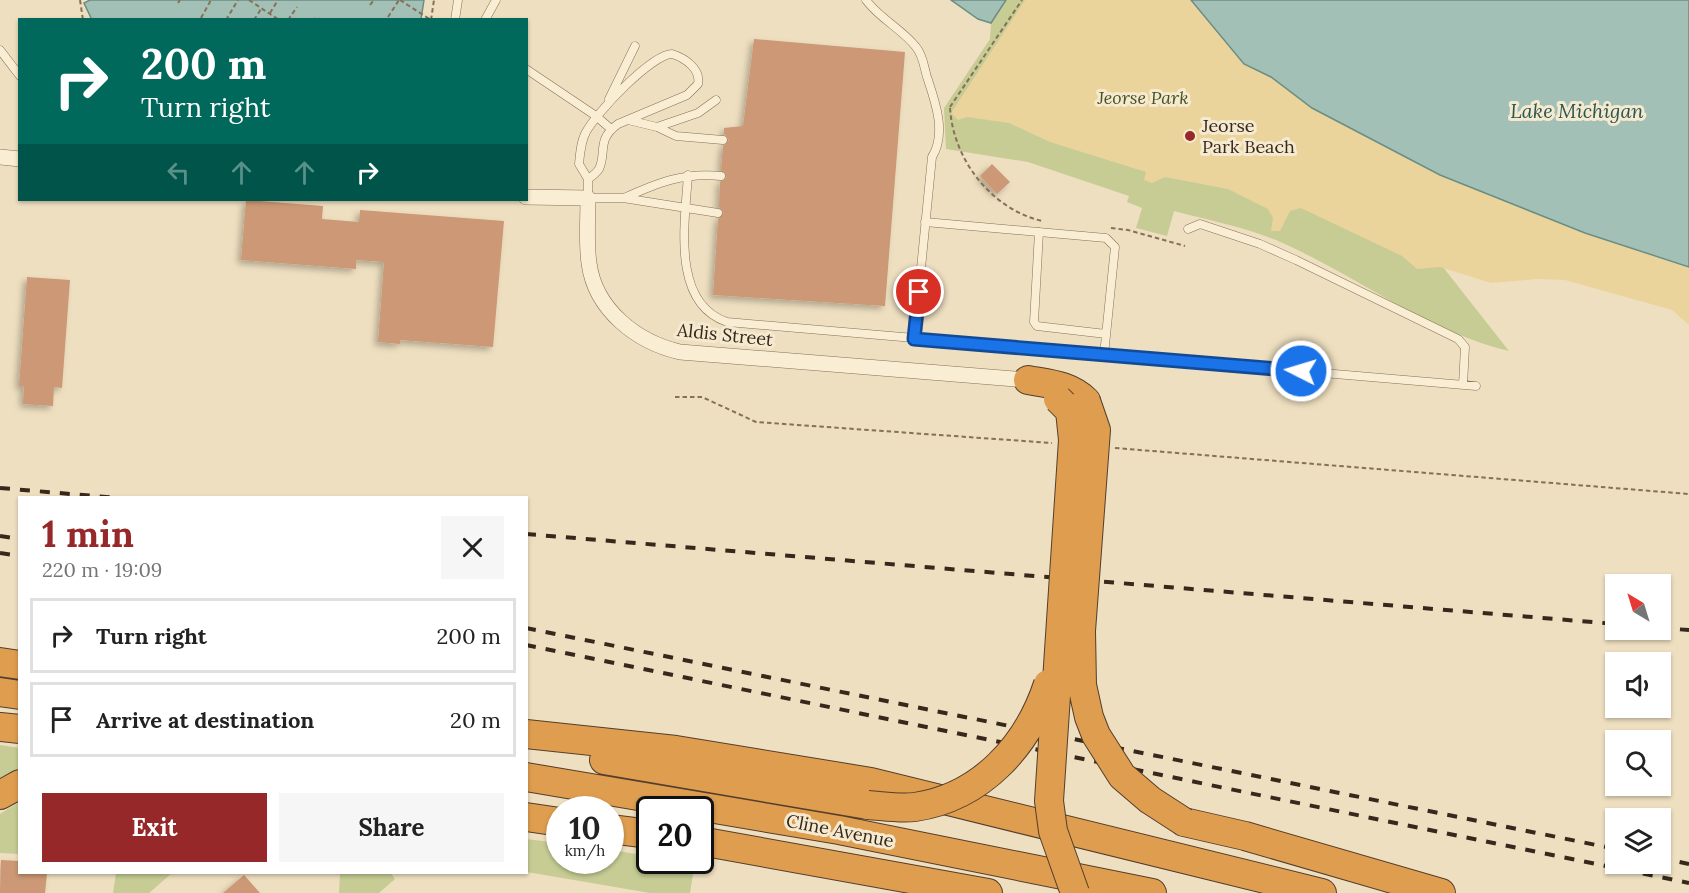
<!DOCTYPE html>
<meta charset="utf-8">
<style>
body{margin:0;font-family:Lora,serif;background:#f6f6f6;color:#222;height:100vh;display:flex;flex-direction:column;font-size:22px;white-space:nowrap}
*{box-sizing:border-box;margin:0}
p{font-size:20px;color:#767676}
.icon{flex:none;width:33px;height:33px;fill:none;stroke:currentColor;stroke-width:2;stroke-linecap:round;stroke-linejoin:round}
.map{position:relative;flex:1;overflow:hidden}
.panel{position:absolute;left:18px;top:496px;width:510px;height:378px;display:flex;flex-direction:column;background:#fff;border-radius:0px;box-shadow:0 2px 4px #0004}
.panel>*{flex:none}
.guide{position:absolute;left:18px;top:18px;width:510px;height:183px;border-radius:0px;box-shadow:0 2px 4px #0004;background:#00695c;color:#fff;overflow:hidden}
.needle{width:39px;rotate:322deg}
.fabs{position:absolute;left:1605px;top:574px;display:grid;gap:12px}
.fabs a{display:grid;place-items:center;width:66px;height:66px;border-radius:0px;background:#fff;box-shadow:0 2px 4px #0004;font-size:30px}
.speed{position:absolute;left:546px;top:796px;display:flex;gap:12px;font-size:30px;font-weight:700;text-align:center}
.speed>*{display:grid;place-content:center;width:78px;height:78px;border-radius:50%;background:#fff;box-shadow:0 2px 4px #0004;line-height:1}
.speed small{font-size:15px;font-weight:400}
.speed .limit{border:3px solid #111;border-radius:9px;background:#fff;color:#111}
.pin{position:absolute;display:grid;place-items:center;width:51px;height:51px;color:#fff;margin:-26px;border:3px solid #fff;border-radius:50%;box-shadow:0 2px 6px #0007}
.me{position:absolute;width:66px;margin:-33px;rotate:275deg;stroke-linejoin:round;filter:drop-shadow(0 0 4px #0008)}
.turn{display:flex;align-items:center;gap:21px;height:126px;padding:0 24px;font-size:27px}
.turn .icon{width:78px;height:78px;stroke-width:2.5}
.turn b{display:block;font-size:42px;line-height:51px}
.lanes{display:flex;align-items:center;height:57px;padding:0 24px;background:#0003;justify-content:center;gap:30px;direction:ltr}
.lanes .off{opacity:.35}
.round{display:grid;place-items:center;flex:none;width:63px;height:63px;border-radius:0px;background:#f6f6f6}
.head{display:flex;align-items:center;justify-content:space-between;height:102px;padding:0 24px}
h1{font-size:36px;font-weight:700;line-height:45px;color:#96282a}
.cta{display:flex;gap:12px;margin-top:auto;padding:12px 24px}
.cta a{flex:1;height:69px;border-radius:0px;background:#96282a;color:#fff;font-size:24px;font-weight:700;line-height:69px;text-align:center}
.cta a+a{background:#f6f6f6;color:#222}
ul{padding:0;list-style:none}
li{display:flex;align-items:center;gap:18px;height:75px;margin:0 12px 9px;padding:0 12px;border:3px solid #e0e0e0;border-radius:0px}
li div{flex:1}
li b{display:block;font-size:22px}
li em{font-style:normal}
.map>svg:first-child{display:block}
.green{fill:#c6cc94}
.sand{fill:#ead49c}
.water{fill:#a3c0b7;stroke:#6a8e84;stroke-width:1.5}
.building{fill:#cc9875;filter:url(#shadow)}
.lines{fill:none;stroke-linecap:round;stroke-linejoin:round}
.service-casing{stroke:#877058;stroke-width:9}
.minor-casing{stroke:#877058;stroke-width:16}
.motorway-casing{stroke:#543e2c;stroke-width:30}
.path{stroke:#877058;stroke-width:2;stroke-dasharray:4.5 3;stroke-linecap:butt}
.service{stroke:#f9edd3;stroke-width:8}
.minor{stroke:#f9edd3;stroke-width:15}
.motorway{stroke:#df9d4f;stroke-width:28}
.rail{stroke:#36291c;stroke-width:4;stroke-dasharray:10 10;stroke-linecap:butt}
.motorway-bridge-casing{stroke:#543e2c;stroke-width:30;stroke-linecap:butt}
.motorway-bridge{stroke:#df9d4f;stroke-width:28}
.route-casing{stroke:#114b97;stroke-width:15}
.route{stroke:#1a73e8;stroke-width:10}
.poi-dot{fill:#96282a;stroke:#f5eacf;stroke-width:2}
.labels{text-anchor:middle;stroke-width:6;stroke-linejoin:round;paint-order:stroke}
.park-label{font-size:18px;font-style:italic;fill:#485323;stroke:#f5eacf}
.poi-label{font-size:18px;fill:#36291c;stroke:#f5eacf;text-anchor:start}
.street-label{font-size:18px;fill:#36291c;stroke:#f5eacf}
.water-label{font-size:20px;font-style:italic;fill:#2b5653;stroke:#f5eacf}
</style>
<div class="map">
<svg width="1689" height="893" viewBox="0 0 1689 893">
<defs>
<filter id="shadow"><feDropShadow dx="-3.5" dy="3.5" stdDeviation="3" flood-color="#0004"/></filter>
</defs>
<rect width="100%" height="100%" fill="#eedfc0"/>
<!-- green -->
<path class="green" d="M1006 0H1191L1225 43 1321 112 1509 351C1425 331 1355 274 1276 240 1244 227 1208 220 1174 211L1167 236 1136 228 1142 208 1127 202 1129 196 1028 162 946 149 944 108 990 39 991 23Z
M0 745 20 748 19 771 0 781Z
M19 802V854L0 853V814Z
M526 839 559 843 560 861H610L611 850 649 856 650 861 695 862 690 893H650L527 872Z
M116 873H172L149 893H113Z
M340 873H391L395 879 379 893H339Z"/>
<!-- sand -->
<path class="sand" d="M1025 0H1191L1244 64 1271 77 1312 108 1440 175 1585 233 1689 267V325L1672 310 1565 280 1537 279 1491 283 1440 267 1417 269 1402 256 1301 208 1290 211 1280 231H1271L1273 218 1268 209 1228 189 1165 177 1152 183 1144 180 1146 172 1050 142 1009 123 967 117 958 120 951 113Z"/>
<!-- water -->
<path class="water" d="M90 0H424L421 19 92 20 84 3Z
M951 0H1006L991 23 978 19Z
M1191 0H1689V267L1585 233 1440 175 1312 108 1271 77 1244 64Z"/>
<!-- building -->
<path class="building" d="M754 39 905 52 885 306 713 295 718 219 724 213 719 207 720 182 727 177 721 170 723 146 729 140 724 134V128L743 126Z
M992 164 1010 182 997 194 980 176Z
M246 200 323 206 322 219 359 222 360 210 504 221 493 347 400 340V344L378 342 384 262 356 260V269L241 260Z
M27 277 70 280 62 388 54 387 53 406 23 404 24 386H19Z
M1 860 20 861V873H47L45 893H0Z
M244 875 260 893H223Z"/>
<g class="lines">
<defs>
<path id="service" d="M866 0C880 19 902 29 916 47 923 55 924 67 927 77 935 101 947 133 932 157L914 339
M455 20 458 0
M485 20 496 0
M0 50 20 76
M526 69 596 116 611 129
M609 99 635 46
M628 120 657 127 676 136 723 140
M657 127 698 113 716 100
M688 175C685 222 671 303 727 322L1476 386
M588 179C591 177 597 172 599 169 607 152 596 140 618 124L687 95 698 84C701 69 685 58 672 54 652 54 596 113 586 132 581 141 580 153 579 164L588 179V198H623L718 213
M624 198C657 183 684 172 721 176
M925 222 1106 238 1115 247 1104 355
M1188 229 1200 224 1260 244 1296 260 1458 339 1465 347 1463 385
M1039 232 1034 322 1037 326 1106 334"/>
<path id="minor" d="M0 157 20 159
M526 197 588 198C588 219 586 242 589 263 595 310 637 342 680 352L1028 380"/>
<path id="motorway" d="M1028 380C1050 384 1070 385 1086 401
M0 662 20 665
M0 692 20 695
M0 727 20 729
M526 734 676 750 871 782 1322 893
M604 760 868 805
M526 777 839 830 1152 893
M0 795 20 784
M526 817 560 822
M1184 822 1245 836 1441 893
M610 829 650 834
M700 841 988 893"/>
</defs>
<!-- service casing -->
<use href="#service" class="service-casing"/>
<!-- minor casing -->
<use href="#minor" class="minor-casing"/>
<!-- motorway casing -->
<use href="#motorway" class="motorway-casing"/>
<!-- path -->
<path class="path" d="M80 0 83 20
M249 0 279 20
M400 0 431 20
M178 3 180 0
M370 5 374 0
M270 13 278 0
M388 17 399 0
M201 18 211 0
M226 20 238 0
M254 20 261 9
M288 20 297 7
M314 20 315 18
M431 20 434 0
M950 107 1022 0
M950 108C953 159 991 209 1042 221
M1111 228 1128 230 1185 246
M675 397H702L756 422 1052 443
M1115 448 1689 494"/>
<!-- service -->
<use href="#service" class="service"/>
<!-- minor -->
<use href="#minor" class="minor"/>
<!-- motorway -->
<use href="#motorway" class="motorway"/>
<!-- rail -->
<path class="rail" d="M0 488 118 498
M526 534 1616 624
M0 536 20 539
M0 553 20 556
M526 628 1616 849
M1660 628 1689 630
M526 645 1689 883
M1660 858 1689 864"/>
<defs>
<path id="motorway-bridge" d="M1058 399 1070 411 1073 440 1049 801 1053 831 1075 893
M1086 401 1096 430 1081 631 1082 685 1089 717 1096 735 1122 776 1150 800 1184 822
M868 805C883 806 900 809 915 807 982 797 1028 745 1048 684"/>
</defs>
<!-- motorway-bridge casing -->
<use href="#motorway-bridge" class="motorway-bridge-casing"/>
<!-- motorway-bridge -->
<use href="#motorway-bridge" class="motorway-bridge"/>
</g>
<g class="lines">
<defs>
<path id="route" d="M919 292 914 339 1301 371"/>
</defs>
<!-- route casing -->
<use href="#route" class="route-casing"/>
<!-- route -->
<use href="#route" class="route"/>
</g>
<!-- markers -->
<circle class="poi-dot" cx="1190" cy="136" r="6"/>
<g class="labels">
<!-- park labels -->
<g class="park-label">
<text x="1143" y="104">Jeorse Park</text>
</g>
<!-- poi labels -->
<g class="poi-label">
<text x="1202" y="132">Jeorse<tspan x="1202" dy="21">Park Beach</tspan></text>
</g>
<!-- street labels -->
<g class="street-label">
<text transform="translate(725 335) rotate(6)" y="6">Aldis Street</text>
<text transform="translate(840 831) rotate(11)" y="6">Cline Avenue</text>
</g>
<!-- water labels -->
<g class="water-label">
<text x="1577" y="118">Lake Michigan</text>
</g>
</g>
</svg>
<div class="fabs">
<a><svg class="needle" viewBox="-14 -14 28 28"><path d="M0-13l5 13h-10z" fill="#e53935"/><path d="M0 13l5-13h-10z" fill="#767676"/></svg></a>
<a><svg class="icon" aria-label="sound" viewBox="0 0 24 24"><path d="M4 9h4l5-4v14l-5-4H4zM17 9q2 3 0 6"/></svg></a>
<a><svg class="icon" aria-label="search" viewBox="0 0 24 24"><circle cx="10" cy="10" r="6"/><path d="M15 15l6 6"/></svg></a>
<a><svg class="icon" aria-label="layers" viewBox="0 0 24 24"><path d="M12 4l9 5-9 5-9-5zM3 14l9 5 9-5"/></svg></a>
</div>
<div class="speed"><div>10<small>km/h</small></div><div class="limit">20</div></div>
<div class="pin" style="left:919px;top:292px;background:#d93025"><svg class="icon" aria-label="arrive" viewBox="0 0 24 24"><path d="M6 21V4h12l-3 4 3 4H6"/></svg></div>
<svg class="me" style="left:1301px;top:371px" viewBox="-20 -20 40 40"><circle r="17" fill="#1a73e8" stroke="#fff" stroke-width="3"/><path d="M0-11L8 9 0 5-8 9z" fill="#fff"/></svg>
<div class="guide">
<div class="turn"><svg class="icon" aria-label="right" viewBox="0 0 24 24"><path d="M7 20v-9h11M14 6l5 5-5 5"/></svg><div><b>200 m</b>Turn right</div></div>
<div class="lanes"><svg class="icon off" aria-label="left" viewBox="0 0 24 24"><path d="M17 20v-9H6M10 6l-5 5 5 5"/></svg><svg class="icon off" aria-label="ahead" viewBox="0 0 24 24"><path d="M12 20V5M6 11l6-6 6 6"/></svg><svg class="icon off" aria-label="ahead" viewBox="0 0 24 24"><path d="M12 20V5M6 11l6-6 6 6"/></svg><svg class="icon" aria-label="right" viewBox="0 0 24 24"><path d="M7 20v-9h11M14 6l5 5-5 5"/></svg></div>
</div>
<section class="panel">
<div class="head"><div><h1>1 min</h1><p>220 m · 19:09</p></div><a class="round"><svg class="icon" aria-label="close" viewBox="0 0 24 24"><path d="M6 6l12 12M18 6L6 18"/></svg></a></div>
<ul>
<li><svg class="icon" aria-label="right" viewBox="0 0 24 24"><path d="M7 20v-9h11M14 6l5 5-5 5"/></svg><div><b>Turn right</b></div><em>200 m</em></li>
<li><svg class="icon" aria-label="arrive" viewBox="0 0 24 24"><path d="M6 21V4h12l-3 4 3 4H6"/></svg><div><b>Arrive at destination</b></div><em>20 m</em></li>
</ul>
<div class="cta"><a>Exit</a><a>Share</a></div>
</section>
</div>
